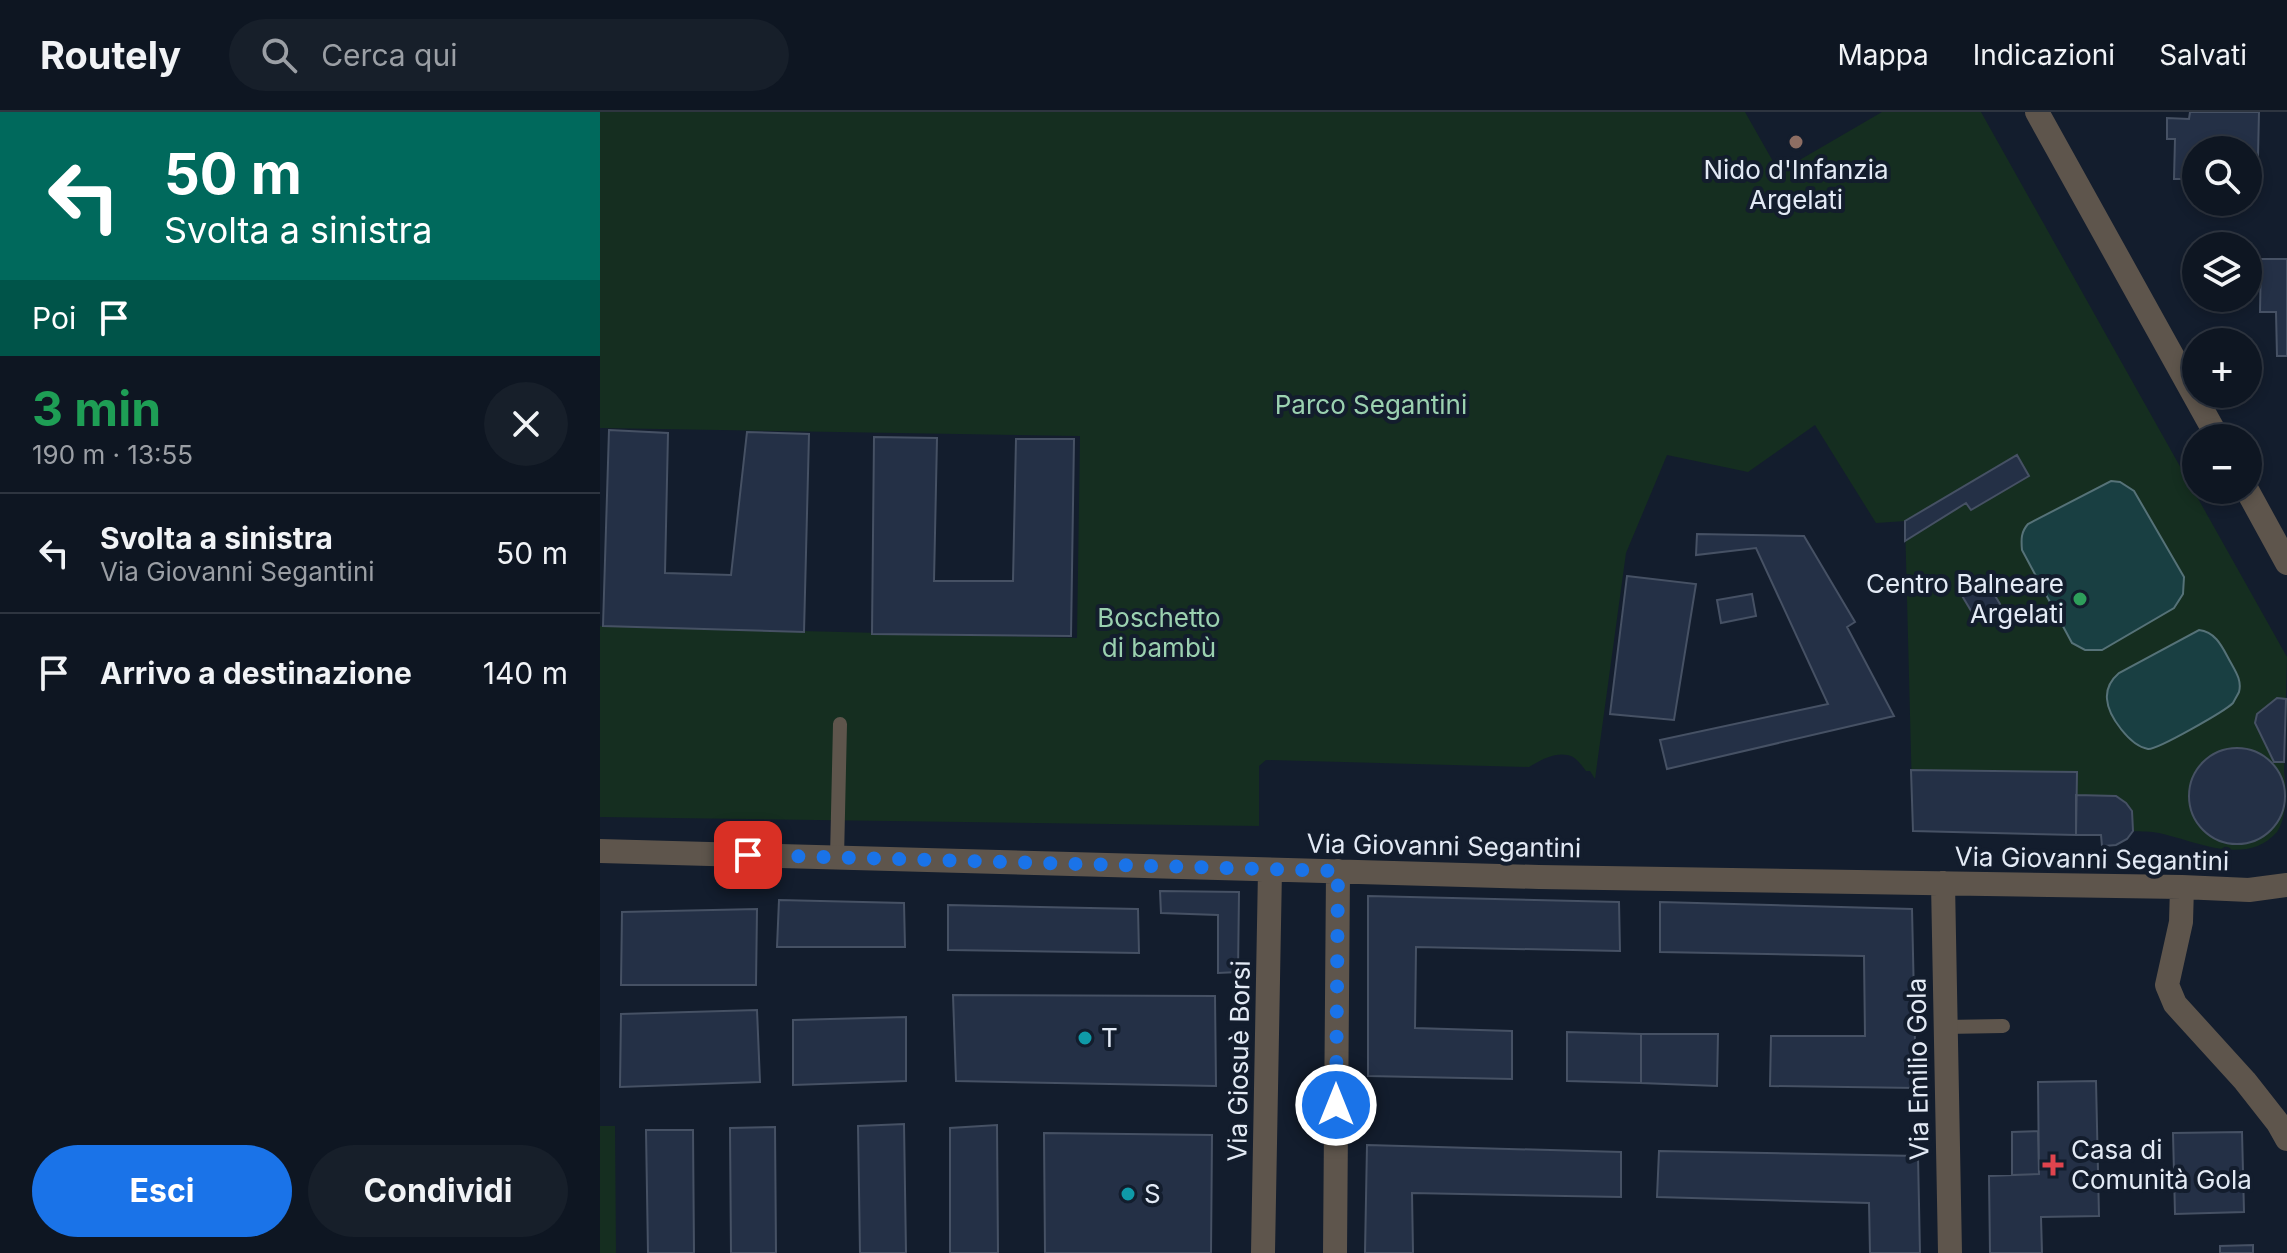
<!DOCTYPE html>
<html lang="it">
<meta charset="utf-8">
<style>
body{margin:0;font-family:Inter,sans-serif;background:#171f2a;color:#f1f3f6;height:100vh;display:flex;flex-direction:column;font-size:30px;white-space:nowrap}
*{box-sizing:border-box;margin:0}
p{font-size:26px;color:#9b9fa5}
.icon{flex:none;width:44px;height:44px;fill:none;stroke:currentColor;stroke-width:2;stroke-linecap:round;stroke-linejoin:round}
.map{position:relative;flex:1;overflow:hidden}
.panel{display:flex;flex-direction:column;background:#0e1622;width:600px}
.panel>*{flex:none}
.hud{background:#00695c;color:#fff;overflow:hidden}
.tools{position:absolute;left:1582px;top:24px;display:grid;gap:16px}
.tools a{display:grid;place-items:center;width:80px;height:80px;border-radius:50%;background:#0e1622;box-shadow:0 4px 12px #0003,0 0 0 2px #2e3540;font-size:40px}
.pin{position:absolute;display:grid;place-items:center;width:68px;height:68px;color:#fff;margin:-34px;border-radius:16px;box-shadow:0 4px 12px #0006}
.me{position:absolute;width:88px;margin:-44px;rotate:0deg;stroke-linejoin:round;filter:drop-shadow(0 0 6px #0008)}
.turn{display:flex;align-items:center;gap:28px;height:168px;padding:0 32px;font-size:36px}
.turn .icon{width:104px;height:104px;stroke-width:2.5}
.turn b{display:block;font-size:56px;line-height:68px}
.then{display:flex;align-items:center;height:76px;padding:0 32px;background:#0003;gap:16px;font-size:30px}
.round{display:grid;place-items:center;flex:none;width:84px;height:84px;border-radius:42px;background:#171f2a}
.head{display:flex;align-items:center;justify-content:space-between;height:136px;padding:0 32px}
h1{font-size:48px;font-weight:700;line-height:60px;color:#1e9e55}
.button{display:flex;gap:16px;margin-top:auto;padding:16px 32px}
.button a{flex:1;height:92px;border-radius:48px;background:#1a73e8;color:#fff;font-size:32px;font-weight:700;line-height:92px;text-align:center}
.button a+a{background:#171f2a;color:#f1f3f6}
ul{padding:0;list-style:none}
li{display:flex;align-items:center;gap:24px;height:120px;padding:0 32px;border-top:2px solid #2e3540}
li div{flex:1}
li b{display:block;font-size:30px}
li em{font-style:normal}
header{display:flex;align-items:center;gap:48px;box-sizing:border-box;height:112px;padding:0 40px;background:#0e1622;border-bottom:2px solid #2e3540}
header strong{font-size:38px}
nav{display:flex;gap:44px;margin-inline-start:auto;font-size:28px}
.search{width:560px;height:72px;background:#171f2a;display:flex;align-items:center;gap:20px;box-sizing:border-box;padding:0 28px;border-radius:44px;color:#9b9fa5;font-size:30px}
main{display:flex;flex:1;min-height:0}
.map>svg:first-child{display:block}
.green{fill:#152e20}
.water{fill:#193f42;stroke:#567278;stroke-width:2}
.building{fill:#243046;stroke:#465164;stroke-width:2}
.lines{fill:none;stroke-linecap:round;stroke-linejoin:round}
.lane{stroke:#5e554c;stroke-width:14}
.street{stroke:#5e554c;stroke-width:24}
.route{stroke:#1a73e8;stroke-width:14;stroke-dasharray:0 25.2}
.education-dot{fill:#8d6e63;stroke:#131d2d;stroke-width:3}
.leisure-dot{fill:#2e9e5b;stroke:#131d2d;stroke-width:3}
.culture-dot{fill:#0f9aa8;stroke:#131d2d;stroke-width:3}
.health-dot{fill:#e0444e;stroke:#131d2d;stroke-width:3}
.labels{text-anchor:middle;stroke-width:8;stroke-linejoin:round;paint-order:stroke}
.poi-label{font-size:26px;fill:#e3eaf5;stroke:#131d2d;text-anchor:start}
.park-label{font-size:26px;fill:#9bd1b0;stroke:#131d2d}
.street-label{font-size:26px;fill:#e3eaf5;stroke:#131d2d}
</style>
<header>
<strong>Routely</strong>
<div class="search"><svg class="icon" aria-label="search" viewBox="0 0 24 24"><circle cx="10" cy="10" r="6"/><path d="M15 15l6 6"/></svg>Cerca qui</div>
<nav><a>Mappa</a><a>Indicazioni</a><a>Salvati</a></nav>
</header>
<main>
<section class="panel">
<div class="hud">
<div class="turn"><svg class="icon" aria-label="left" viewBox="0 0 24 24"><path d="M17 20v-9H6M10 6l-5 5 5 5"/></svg><div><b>50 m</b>Svolta a sinistra</div></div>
<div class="then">Poi<svg class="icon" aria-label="arrive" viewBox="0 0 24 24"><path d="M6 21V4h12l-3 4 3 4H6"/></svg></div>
</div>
<div class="head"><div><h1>3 min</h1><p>190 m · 13:55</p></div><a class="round"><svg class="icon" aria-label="close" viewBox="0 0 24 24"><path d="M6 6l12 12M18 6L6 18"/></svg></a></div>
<ul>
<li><svg class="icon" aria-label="left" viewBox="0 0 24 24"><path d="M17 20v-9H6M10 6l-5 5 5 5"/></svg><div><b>Svolta a sinistra</b><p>Via Giovanni Segantini</p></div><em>50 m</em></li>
<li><svg class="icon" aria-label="arrive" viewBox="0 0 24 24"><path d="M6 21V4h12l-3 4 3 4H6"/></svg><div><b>Arrivo a destinazione</b></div><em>140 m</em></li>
</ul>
<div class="button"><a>Esci</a><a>Condividi</a></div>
</section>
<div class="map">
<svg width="1687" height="1141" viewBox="0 0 1687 1141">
<rect width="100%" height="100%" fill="#131d2d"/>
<!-- green -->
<path class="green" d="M0 0H1145L1179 60 1282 0H1381L1687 545 1684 660C1687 679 1687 705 1677 720 1646 755 1596 729 1559 721 1550 719 1542 720 1533 719 1524 731 1516 733 1502 734L1501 723 1313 719 1305 409 1276 411 1215 313 1148 360 1067 343 1026 441 995 667 990 659H986C983 655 977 647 973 645 958 638 941 648 929 655L666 648 659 654V714L0 705V514L477 526 480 324 0 316Z
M0 1014H15L16 1141H0Z"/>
<!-- water -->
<path class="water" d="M1511 369 1520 370 1534 379 1584 465 1583 482 1574 496 1502 538H1485L1472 531 1422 438C1421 427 1421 420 1428 412Z
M1599 518C1617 520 1623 537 1631 551 1636 560 1642 569 1639 580 1637 584 1635 587 1633 591 1625 599 1557 638 1548 637 1530 634 1508 604 1507 587 1506 576 1512 567 1519 561Z"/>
<!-- building -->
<path class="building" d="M1590 0H1659L1658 44H1651L1650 84H1648V38H1596V67H1574L1575 27H1567V6L1589 7Z
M1661 147H1687V244H1677L1676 200H1660Z
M9 318 68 321 65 461 131 463 147 320 209 322 204 520 3 514Z
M274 325 337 326 334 469H413L416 327H474L471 524 272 522Z
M1417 343 1429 364 1371 398 1366 391 1305 429V409Z
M1097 422 1204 424 1255 510 1247 515 1294 604 1067 657 1060 628 1228 592 1156 436 1096 443Z
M1027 464 1096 472 1074 608 1010 602Z
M1385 467 1400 492 1376 507 1361 482Z
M1152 482 1156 504 1121 511 1117 488Z
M1677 586 1686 587 1684 650H1674L1655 611 1657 602Z
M1589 684a48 48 0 1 1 96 0a48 48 0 1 1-96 0Z
M1311 658 1477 660 1476 723 1313 719Z
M1476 683 1516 684 1526 691 1532 699 1533 719 1527 727 1516 733 1504 734H1502L1501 723H1476Z
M560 779 639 780 638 860 618 861V803L561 801Z
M768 784 1019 790 1020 839 816 835 815 916 912 919V967L768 964Z
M179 788 304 791 305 835H177Z
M1060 790 1312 797 1316 976 1170 974 1171 924H1265L1264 844 1060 840Z
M348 793 538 797 539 841 348 838Z
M157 797 156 873H21L22 800Z
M353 883 615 884 616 974 356 969Z
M157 898 160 970 20 975 21 902Z
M306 905V969L193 973V908Z
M967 920 1041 922V971L967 969Z
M1041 922H1118L1117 974 1041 971Z
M1496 969 1499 1104 1441 1105 1442 1141H1390L1389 1064 1439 1062 1438 970Z
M304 1012 306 1141H260L258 1014Z
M397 1013 398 1141H350V1016Z
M175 1015 176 1141H131L130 1016Z
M46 1018H93L94 1141H48Z
M1438 1019 1439 1062 1412 1063V1020Z
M1642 1020 1644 1100 1575 1102 1573 1021Z
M444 1021 612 1023 611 1141H445Z
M767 1033 1021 1040V1085L812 1081 813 1141H765Z
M1059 1039 1318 1044 1320 1141H1270L1269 1091 1057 1085Z
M1653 1133V1141H1620V1134Z"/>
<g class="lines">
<!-- lane -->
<path class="lane" d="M237 746 240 612
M1345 915 1403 914"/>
<!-- street -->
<path class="street" d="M1437 0 1618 326
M1647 378 1687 451
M0 739 939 765 1582 775 1649 778 1687 773
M1343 771 1350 1141
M1582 775 1581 810 1567 873 1575 892 1645 969 1678 1011 1687 1027
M663 1141 670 758
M735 1141 738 759"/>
</g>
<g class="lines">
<!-- route -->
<path class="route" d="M148 743 738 759 736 993"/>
</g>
<!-- markers -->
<circle class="education-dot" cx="1196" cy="30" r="8"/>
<circle class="leisure-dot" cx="1480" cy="487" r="8"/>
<g class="culture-dot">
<circle cx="485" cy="926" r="8"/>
<circle cx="528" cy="1082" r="8"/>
</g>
<path class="health-dot" d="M1449 1041h8v8h8v8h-8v8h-8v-8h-8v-8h8z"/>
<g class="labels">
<!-- poi labels -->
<g class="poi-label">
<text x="1196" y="67" text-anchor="middle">Nido d'Infanzia<tspan x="1196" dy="30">Argelati</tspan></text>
<text x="1464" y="481" text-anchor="end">Centro Balneare<tspan x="1464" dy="30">Argelati</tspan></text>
<text x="501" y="935">T</text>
<text x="1471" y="1047">Casa di<tspan x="1471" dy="30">Comunità Gola</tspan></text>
<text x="544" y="1091">S</text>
</g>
<!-- park labels -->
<g class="park-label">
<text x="771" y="302">Parco Segantini</text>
<text x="559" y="515">Boschetto<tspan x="559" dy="30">di bambù</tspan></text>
</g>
<!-- street labels -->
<g class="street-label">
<text transform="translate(844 734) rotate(1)" y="9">Via Giovanni Segantini</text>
<text transform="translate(1492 747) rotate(1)" y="9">Via Giovanni Segantini</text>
<text transform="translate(639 949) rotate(-89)" y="9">Via Giosuè Borsi</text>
<text transform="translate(1318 957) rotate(-91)" y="9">Via Emilio Gola</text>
</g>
</g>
</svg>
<div class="tools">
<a><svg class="icon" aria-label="search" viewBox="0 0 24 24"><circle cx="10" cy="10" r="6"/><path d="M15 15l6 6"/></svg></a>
<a><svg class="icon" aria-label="layers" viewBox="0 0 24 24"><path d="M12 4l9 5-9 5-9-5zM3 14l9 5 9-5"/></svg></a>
<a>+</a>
<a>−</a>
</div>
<div class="pin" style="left:148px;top:743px;background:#d93025"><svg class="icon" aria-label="arrive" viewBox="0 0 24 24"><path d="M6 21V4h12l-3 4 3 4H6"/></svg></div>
<svg class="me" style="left:736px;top:993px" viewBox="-20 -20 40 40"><circle r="17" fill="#1a73e8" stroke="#fff" stroke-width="3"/><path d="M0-11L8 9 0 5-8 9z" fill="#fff"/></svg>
</div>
</main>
